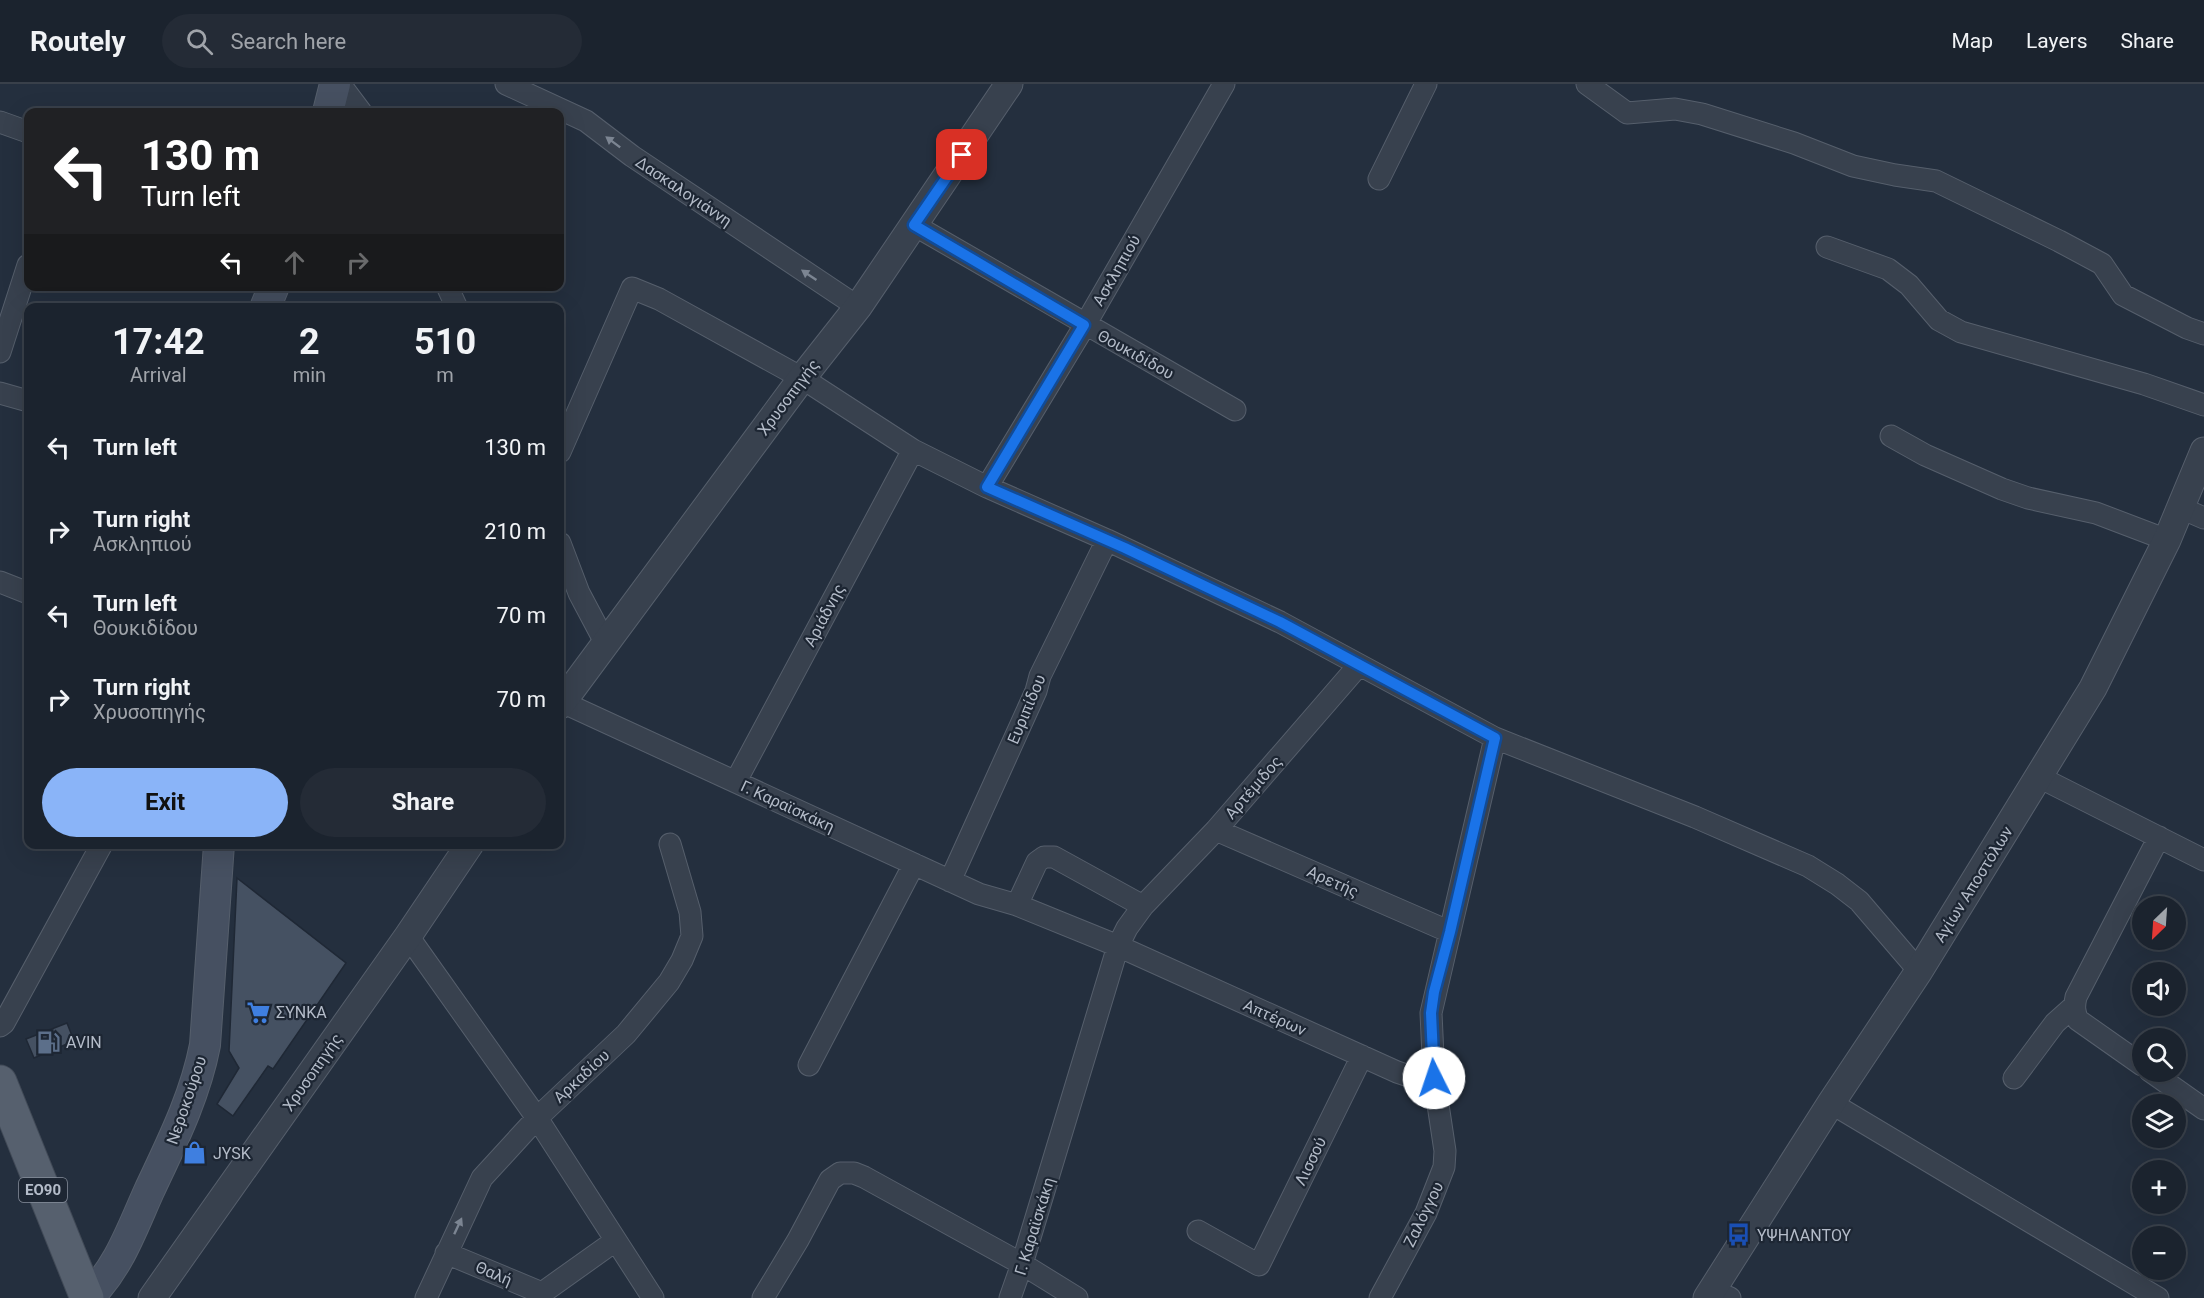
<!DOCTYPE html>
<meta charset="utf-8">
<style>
body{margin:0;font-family:Roboto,sans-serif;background:#242b36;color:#f1f3f6;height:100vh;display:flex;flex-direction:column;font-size:22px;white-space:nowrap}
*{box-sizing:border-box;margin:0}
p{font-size:20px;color:#a0a4aa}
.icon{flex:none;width:33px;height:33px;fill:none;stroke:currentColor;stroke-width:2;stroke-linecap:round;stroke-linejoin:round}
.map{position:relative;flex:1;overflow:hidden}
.details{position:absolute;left:24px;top:219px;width:540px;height:546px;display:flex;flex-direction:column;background:#1b232e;border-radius:12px;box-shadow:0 6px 24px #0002,0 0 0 2px #39404a}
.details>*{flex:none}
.banner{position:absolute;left:24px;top:24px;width:540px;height:183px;border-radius:12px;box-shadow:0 6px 24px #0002,0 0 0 2px #39404a;background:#202124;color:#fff;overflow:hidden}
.needle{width:39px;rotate:205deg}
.fabs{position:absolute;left:2132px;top:812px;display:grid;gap:12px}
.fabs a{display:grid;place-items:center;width:54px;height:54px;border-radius:50%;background:#1b232e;box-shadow:0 6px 24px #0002,0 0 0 2px #39404a;font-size:30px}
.pin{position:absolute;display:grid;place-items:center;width:51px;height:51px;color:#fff;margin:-26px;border-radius:12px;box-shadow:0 3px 9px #0006}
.me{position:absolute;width:66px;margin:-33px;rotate:356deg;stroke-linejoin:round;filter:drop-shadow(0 0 4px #0008)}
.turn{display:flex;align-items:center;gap:21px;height:126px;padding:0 18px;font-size:27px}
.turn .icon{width:78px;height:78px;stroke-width:2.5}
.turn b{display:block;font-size:42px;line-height:51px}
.lanes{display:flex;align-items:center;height:57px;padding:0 18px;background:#0003;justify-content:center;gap:30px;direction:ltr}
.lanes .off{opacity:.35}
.eta{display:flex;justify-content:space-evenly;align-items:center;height:102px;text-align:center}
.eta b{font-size:36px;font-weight:700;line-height:42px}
.action{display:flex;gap:12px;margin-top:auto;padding:12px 18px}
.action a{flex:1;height:69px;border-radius:36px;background:#8ab4f8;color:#111;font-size:24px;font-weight:700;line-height:69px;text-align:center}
.action a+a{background:#242b36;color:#f1f3f6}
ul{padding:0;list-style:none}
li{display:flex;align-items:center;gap:18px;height:84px;padding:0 18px}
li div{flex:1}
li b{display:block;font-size:22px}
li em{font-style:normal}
header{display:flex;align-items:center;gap:36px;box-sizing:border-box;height:84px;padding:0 30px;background:#1b232e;border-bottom:2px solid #39404a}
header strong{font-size:28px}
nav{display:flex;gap:33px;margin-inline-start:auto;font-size:21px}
.search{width:420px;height:54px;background:#242b36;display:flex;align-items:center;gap:15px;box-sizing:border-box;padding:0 21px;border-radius:33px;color:#a0a4aa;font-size:22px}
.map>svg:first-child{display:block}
.building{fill:#455162;stroke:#1f2835;stroke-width:1.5}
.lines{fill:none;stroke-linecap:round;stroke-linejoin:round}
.minor-casing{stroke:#565f6c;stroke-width:23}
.tertiary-casing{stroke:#565f6c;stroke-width:29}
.secondary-casing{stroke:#565f6c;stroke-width:32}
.primary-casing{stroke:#414a57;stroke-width:35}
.minor{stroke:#38414e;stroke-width:21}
.tertiary{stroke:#38414e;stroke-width:27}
.secondary{stroke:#465061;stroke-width:30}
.primary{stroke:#56606e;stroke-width:33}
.oneway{fill:#7c8592}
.route-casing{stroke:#114b97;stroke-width:15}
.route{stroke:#1a73e8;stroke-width:10}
.labels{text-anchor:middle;stroke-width:4.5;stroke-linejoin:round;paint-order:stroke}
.shield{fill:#1d2633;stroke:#878f9c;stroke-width:1.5}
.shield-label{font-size:15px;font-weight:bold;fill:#b4bcc9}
.street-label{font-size:16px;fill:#b4bcc9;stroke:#1d2633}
.poi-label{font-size:16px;fill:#b4bcc9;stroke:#1d2633;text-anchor:start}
</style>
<header>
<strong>Routely</strong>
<div class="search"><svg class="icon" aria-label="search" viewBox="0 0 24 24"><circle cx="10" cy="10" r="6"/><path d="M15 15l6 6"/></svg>Search here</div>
<nav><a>Map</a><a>Layers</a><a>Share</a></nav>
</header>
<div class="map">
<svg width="2204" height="1214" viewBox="0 0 2204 1214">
<rect width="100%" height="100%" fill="#242f3e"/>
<!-- building -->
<path class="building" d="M237 794 346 879 273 985 268 982 233 1032 217 1020 239 984 229 967Z
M67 939 74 957 34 974 26 955Z"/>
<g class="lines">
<defs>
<path id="minor" d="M340 0 361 28
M506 0 586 37 632 72 858 223
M1587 0 1627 29 1675 25 1702 30 1794 59 1853 82 1895 91 1936 97 2059 157 2102 180 2123 211 2187 244 2204 250
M0 38 28 48
M1379 95 1426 0
M914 141 1235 326
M1827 163 1888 185 1909 201 1939 236 1961 248 2144 300 2204 321
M447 202 457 224
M0 268 28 181
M0 309 28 317
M1891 352 1925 371 2002 405 2028 414 2096 429 2167 456
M560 368 632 204 659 215 802 294 913 366 987 403 1107 456 1280 538 1495 654 1695 733 1808 782 1837 800 1859 817 1919 887
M987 403 1085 241 1224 0
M2181 424 2204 434
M560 459 579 509 606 560
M0 498 28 509
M562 618 979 810 1017 821 1037 778 1044 773H1054L1143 822 1127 844 1118 862 1022 1180 1010 1214
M2039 693 2204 776
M736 697 913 366
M1216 746 1450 848
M950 797 1036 607 1040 592 1107 456
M1017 821 1118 862 1397 988 1415 994H1434
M1143 822 1216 746 1359 581
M408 852 537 1034 653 1214
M0 942 4 939 102 760
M809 981 914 780
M2142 981 2078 936C2074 928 2074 922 2076 913L2159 753
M2150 987 2204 1025
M2014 994 2055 939 2074 922
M1831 1019 2158 1214
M1198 1147 1259 1181 1362 972
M446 1169 542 1209 615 1157
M1713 1206 1730 1214
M426 1214 482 1094 537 1034 626 950 669 898 682 876 692 852 690 828 670 760
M763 1214 798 1156 830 1096 840 1089H854L864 1093 1022 1180 1077 1214
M1380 1214 1426 1129 1444 1083 1445 1067 1434 994 1431 929 1495 654"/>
<path id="tertiary" d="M560 621 802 294 858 223 1009 0
M152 1214 408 852 470 760
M1707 1214 1831 1019 1919 887 2093 604 2167 456 2204 367"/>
<path id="secondary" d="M328 28 335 0
M265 224 274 202
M88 1214C119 1183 131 1147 149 1107 171 1060 195 1013 205 961L219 760"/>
<path id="primary" d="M0 998 87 1214"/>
</defs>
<!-- minor casing -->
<use href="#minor" class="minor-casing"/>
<!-- tertiary casing -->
<use href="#tertiary" class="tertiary-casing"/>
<!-- secondary casing -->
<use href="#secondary" class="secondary-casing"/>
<!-- primary casing -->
<use href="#primary" class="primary-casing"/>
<!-- minor -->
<use href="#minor" class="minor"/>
<!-- tertiary -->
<use href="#tertiary" class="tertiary"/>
<!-- secondary -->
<use href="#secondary" class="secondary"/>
<!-- primary -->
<use href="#primary" class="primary"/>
</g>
<!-- one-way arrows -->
<defs><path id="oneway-solid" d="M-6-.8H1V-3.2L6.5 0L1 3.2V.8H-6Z" transform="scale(1.5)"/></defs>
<g class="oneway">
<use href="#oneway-solid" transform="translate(613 58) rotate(-143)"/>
<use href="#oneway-solid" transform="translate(809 191) rotate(-146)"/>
<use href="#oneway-solid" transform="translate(458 1142) rotate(-65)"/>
</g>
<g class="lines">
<defs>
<path id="route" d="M962 71 914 141 1084 241 987 403 1125 464 1280 538 1495 654 1450 848 1434 908 1431 929 1434 994"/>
</defs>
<!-- route casing -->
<use href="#route" class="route-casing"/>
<!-- route -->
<use href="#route" class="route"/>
</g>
<!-- icons -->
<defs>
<symbol id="supermarket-bare" viewBox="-9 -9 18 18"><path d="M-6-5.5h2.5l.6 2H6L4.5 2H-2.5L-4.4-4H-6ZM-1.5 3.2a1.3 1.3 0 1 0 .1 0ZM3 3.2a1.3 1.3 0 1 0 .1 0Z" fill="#3f7fe0" stroke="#1d2633" stroke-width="2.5" paint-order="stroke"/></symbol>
<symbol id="fuel-bare" viewBox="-9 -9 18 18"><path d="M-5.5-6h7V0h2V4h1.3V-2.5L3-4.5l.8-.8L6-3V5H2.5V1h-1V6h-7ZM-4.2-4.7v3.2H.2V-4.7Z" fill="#5c6f8a" stroke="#1d2633" stroke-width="2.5" paint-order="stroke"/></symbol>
<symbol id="shop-bare" viewBox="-9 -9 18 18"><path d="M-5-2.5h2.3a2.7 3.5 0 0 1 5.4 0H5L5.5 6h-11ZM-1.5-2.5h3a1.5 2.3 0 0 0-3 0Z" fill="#3f7fe0" stroke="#1d2633" stroke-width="2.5" paint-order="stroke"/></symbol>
<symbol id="bus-bare" viewBox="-9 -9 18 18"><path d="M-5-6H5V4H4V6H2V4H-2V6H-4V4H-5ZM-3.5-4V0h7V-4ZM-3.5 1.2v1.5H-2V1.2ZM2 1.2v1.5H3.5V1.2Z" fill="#1a4fb4" stroke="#1d2633" stroke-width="2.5" paint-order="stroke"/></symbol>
</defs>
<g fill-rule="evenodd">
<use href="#supermarket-bare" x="242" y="912" width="33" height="33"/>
<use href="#fuel-bare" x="32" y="942" width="33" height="33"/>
<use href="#shop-bare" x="178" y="1052" width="33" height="33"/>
<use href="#bus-bare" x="1722" y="1134" width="33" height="33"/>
</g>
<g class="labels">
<!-- shield labels -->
<rect class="shield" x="19" y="1094" width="48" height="24" rx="4.5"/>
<g class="shield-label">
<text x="43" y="1111">ΕΟ90</text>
</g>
<!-- street labels -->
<g class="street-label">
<text transform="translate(684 107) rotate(34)" y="6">Δασκαλογιάννη</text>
<text transform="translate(1116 186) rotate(-60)" y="6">Ασκληπιού</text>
<text transform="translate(1136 270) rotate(29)" y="6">Θουκιδίδου</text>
<text transform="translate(788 313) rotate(-53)" y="6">Χρυσοπηγής</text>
<text transform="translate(824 531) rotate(-62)" y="6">Αριάδνης</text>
<text transform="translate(1026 625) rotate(-67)" y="6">Ευριπίδου</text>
<text transform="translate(1253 703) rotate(-49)" y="6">Αρτέμιδος</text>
<text transform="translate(788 722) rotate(25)" y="6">Γ. Καραϊσκάκη</text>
<text transform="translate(1333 797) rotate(24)" y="6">Αρετής</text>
<text transform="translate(1973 800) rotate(-58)" y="6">Αγίων Αποστόλων</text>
<text transform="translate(1275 933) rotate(24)" y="6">Απτέρων</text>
<text transform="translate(312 988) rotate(-55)" y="6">Χρυσοπηγής</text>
<text transform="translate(581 992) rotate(-43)" y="6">Αρκαδίου</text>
<text transform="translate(186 1016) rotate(-71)" y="6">Νεροκούρου</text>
<text transform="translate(1310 1077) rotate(-64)" y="6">Λισσού</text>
<text transform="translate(1423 1130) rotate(-64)" y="6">Ζαλόγγου</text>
<text transform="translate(1034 1142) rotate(-73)" y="6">Γ. Καραϊσκάκη</text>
<text transform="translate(494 1189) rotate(23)" y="6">Θαλή</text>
</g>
<!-- poi labels -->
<g class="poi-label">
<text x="276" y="934">ΣΥΝΚΑ</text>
<text x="66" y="964">AVIN</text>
<text x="213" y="1075">JYSK</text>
<text x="1757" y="1157">ΥΨΗΛΑΝΤΟΥ</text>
</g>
</g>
</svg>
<div class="fabs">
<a><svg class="needle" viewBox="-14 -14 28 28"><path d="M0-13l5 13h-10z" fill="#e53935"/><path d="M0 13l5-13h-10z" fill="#a0a4aa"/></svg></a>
<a><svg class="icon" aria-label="sound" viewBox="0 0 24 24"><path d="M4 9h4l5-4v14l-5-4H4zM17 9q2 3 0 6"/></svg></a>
<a><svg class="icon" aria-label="search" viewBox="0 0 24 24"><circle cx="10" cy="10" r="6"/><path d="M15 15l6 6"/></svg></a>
<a><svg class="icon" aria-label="layers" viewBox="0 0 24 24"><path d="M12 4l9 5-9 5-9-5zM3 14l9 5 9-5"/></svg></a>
<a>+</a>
<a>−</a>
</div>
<div class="pin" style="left:962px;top:71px;background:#d93025"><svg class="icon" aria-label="arrive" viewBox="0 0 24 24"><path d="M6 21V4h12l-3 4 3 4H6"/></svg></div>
<svg class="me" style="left:1434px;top:994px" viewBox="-20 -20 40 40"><circle r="19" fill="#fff"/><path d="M0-13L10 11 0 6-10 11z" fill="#1a73e8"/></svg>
<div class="banner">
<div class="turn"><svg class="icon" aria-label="left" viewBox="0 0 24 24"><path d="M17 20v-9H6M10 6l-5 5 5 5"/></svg><div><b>130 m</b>Turn left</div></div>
<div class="lanes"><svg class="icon" aria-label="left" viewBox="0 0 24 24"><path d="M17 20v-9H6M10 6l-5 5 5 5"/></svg><svg class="icon off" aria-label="ahead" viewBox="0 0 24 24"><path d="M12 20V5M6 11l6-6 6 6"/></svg><svg class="icon off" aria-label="right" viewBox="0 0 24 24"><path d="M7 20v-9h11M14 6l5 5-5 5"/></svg></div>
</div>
<section class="details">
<div class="eta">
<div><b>17:42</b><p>Arrival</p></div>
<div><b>2</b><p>min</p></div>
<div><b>510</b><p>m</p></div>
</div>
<ul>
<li><svg class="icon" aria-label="left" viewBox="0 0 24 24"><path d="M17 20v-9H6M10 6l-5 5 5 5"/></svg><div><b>Turn left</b></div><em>130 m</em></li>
<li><svg class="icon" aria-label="right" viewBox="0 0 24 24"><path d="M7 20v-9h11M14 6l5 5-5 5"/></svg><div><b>Turn right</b><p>Ασκληπιού</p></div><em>210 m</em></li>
<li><svg class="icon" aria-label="left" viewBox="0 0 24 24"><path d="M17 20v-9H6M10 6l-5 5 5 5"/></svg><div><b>Turn left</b><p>Θουκιδίδου</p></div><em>70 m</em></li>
<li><svg class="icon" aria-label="right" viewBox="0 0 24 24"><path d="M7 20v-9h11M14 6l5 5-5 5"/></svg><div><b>Turn right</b><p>Χρυσοπηγής</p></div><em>70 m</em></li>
</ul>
<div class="action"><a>Exit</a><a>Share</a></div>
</section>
</div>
